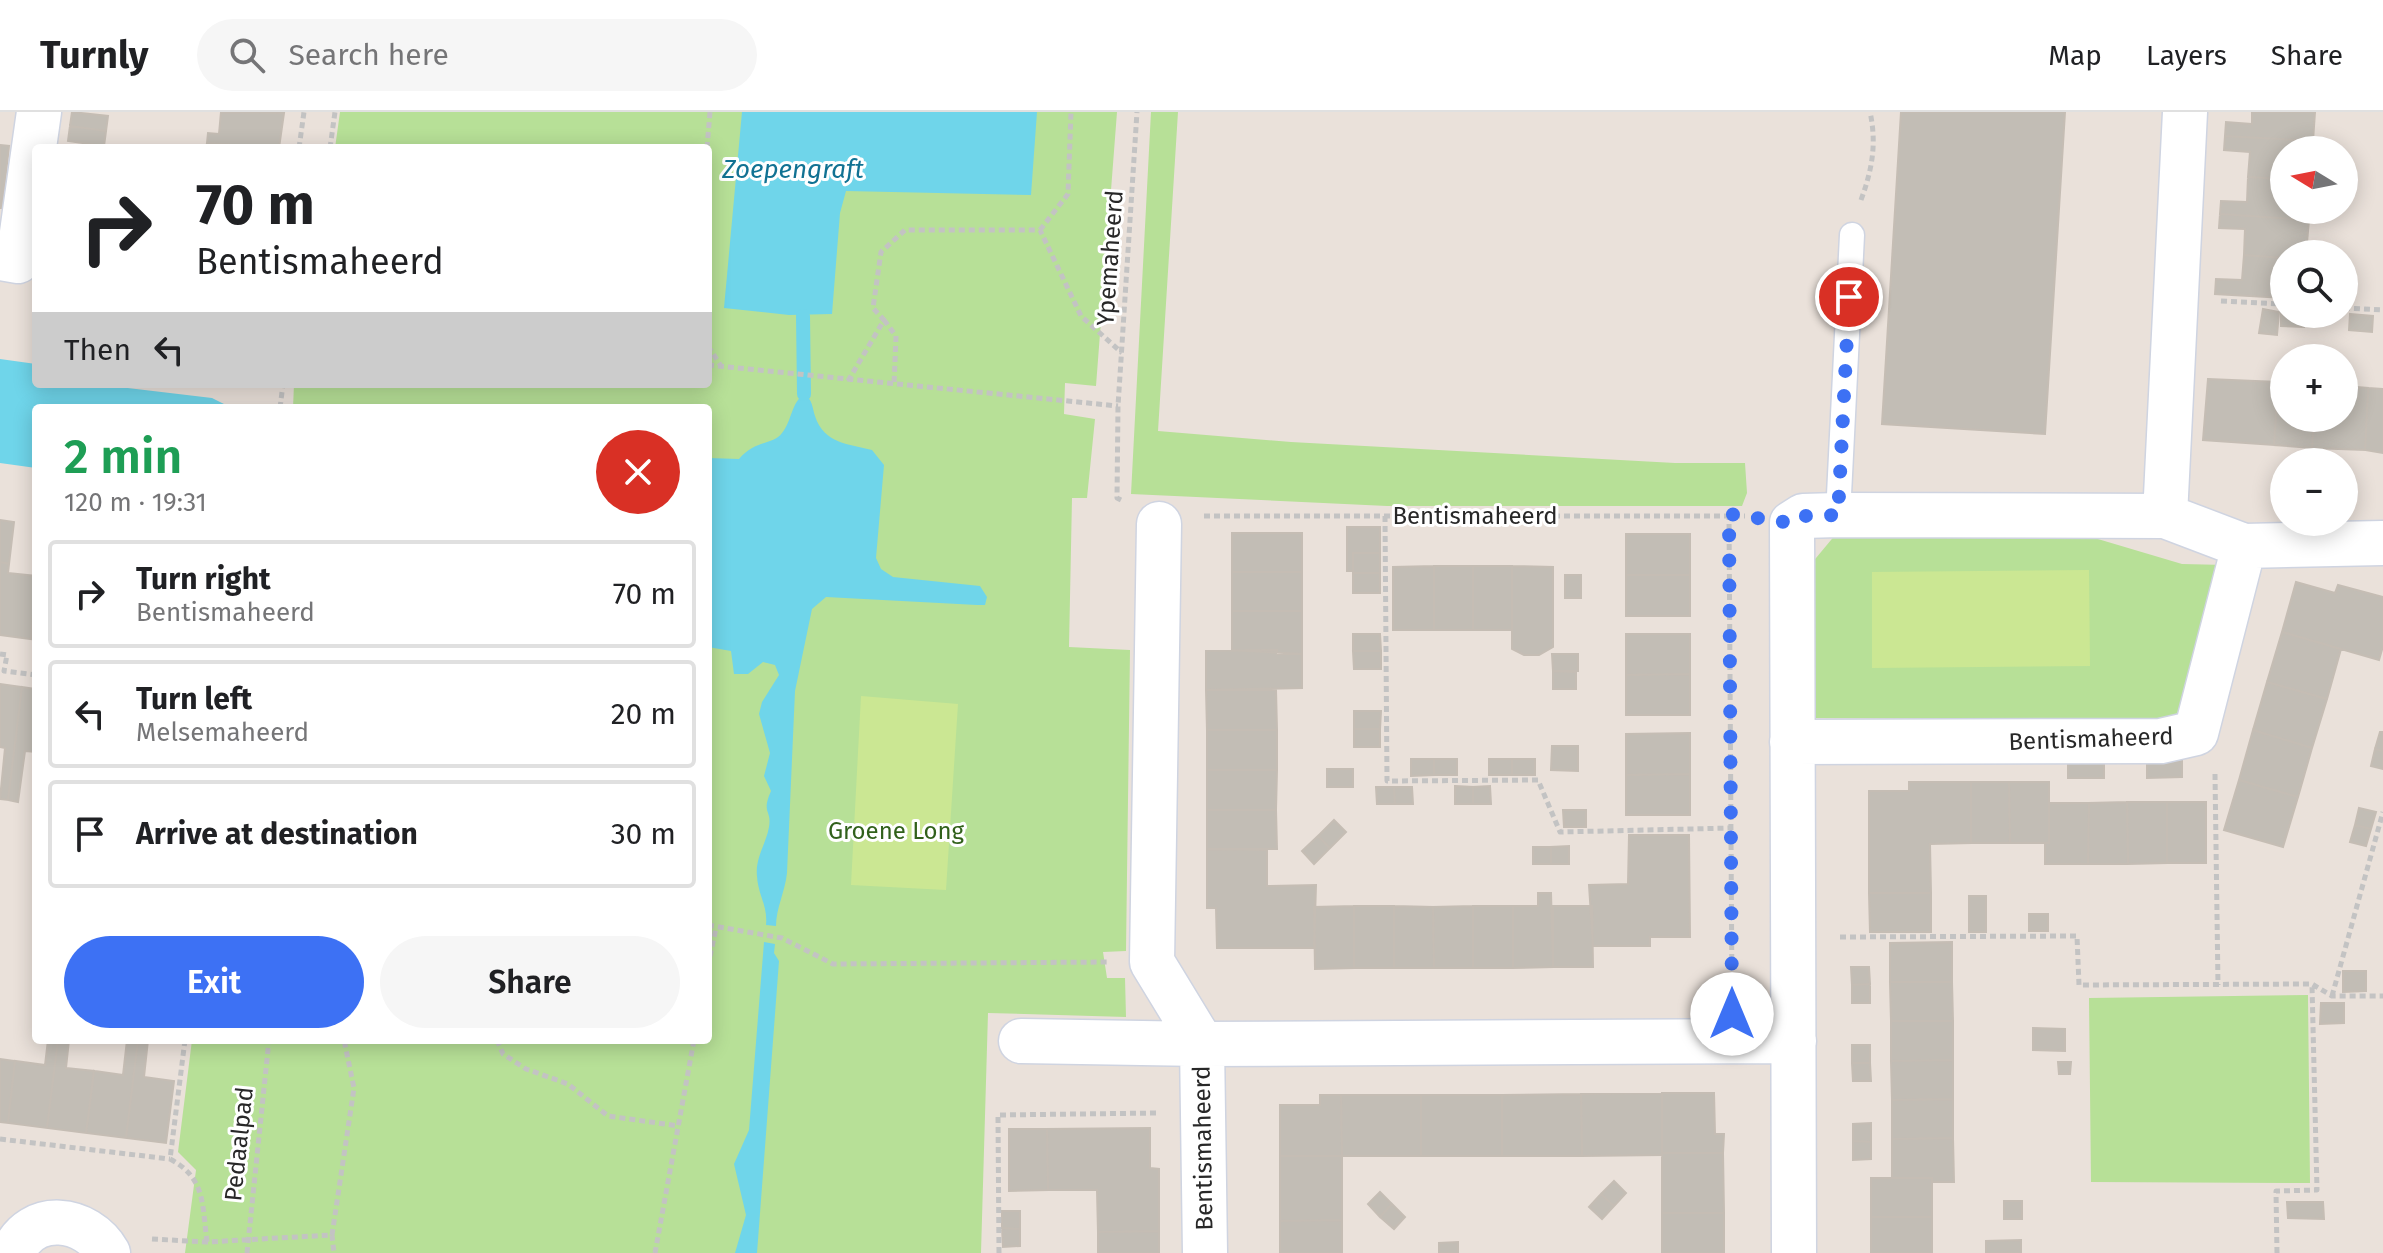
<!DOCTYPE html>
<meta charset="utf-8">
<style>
body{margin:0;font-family:"Fira Sans",sans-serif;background:#f6f6f6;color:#202124;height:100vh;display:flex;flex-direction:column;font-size:30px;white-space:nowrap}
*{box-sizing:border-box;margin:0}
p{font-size:26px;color:#757577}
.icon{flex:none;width:44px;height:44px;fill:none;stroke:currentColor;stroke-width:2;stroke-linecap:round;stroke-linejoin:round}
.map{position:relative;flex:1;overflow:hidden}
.panel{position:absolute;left:32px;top:292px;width:680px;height:640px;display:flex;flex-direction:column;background:#fff;border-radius:8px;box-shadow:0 4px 20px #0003}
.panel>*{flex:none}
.hud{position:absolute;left:32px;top:32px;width:680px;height:244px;border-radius:8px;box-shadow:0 4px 20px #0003;background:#fff;color:#202124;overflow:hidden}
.needle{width:52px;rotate:280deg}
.tools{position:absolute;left:2270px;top:24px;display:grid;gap:16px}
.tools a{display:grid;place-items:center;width:88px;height:88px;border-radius:50%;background:#fff;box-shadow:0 4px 20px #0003;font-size:40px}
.pin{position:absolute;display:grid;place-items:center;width:68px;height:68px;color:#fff;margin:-34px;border:4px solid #fff;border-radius:50%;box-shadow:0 2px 8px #0007}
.me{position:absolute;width:88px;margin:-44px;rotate:0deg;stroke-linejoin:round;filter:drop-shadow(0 0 6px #0008)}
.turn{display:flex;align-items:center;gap:28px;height:168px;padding:0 32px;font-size:36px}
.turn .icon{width:104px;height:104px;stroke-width:2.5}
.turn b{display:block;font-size:56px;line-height:68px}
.then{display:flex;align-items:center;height:76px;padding:0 32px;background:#0003;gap:16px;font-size:30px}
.round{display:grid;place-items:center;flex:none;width:84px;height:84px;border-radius:42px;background:#f6f6f6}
.head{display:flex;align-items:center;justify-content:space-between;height:136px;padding:0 32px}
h1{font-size:48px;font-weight:600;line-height:60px;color:#1e9e55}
.primary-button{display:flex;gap:16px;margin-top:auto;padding:16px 32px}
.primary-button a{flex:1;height:92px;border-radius:48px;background:#3d71f4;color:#fff;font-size:32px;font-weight:600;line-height:92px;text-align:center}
.primary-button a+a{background:#f6f6f6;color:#202124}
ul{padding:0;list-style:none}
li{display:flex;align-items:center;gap:24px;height:108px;margin:0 16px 12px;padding:0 16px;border:4px solid #e0e0e0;border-radius:8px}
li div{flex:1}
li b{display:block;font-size:30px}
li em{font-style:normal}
header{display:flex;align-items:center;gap:48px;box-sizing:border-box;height:112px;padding:0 40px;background:#fff;border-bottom:2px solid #e0e0e0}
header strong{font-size:38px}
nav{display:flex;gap:44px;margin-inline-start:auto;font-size:28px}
.search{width:560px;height:72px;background:#f6f6f6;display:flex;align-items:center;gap:20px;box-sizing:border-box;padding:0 28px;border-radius:44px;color:#757577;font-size:30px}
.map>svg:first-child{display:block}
.green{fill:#b7e097}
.pitch{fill:#cbe793}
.water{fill:#6fd5ea}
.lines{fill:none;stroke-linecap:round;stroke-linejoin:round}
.stream{stroke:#6fd5ea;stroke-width:14}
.building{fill:#c2bdb5;stroke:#c5bdb4;stroke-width:2}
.lane-casing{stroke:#cfd4e1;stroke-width:27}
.street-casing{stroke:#cfd4e1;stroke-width:47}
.path{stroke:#c3c3c3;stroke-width:5;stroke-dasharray:6 4;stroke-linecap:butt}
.lane{stroke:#fff;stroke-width:24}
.street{stroke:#fff;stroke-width:44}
.route{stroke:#3d71f4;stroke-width:14;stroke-dasharray:0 25.2}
.labels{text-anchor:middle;stroke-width:6;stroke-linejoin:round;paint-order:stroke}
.street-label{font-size:24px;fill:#282828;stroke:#fff}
.park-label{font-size:24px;fill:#31611b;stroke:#fff}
.water-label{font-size:26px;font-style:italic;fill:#117293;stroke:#fff}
</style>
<header>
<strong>Turnly</strong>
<div class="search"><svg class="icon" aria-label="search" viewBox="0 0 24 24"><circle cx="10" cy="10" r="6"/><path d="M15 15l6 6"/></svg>Search here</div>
<nav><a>Map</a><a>Layers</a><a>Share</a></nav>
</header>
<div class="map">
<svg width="2383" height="1141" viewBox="0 0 2383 1141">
<rect width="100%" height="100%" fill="#eae1da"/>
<!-- green -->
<path class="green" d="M340 0H1117L1096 274 1065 271 1064 302 1095 307 1087 386H1072L1069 535 1130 538 1126 839 1103 840 1107 866H1125L1126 905 988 901 981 1141H185L196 1058 178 1040 192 928H708V296H293L294 272H708V36H335Z
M1151 0H1178L1158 319 1291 330 1675 351H1745L1747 381 1742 394H1387L1131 382Z
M1836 422H2081L2182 452 2226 453 2180 607 1814 606 1811 452Z
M2308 883 2310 1071 2091 1070 2089 886Z"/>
<!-- pitch -->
<path class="pitch" d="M2089 458 2090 554 1872 556V460Z
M861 584 958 592 946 778 851 773Z"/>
<!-- water -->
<path class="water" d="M742 0H1037L1031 83 846 79 840 101 832 202 789 203 724 196Z
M0 247 36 252V272H94L212 286 226 293 256 296H36V356L0 351Z
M804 282C813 288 812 295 815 304 824 332 849 332 872 338L884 353 876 446 881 457 893 465 980 474 987 485 985 493H977L826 485 812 497 795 579 787 761C785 780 776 796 776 814L766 813C768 794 758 783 757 764 755 746 766 732 769 715 772 697 761 702 771 679L764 664 770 641 759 602 762 590 779 563 775 553 763 550 748 562H734L731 539 708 535V346L739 347C755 328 773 333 782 321 792 309 791 291 804 282Z
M764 830 775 832 774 841 779 849 757 1141H735L746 1103 734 1052 749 1018Z"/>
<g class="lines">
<!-- stream -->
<path class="stream" d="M803 204 804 282"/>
</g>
<!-- building -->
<path class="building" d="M72 0 108 4 106 19 70 14Z
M221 0 284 1 279 36 207 31 208 21 219 22Z
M1901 0H2065L2045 322 1882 312Z
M2252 0H2315L2313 29 2225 24 2226 10 2252 12Z
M70 14 106 19 104 34 68 29Z
M2225 24 2313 29V38H2284V67L2248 65 2250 40 2224 38Z
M207 31 245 36H206Z
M0 33 9 34 2 96H0Z
M2248 65 2284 67V98H2309V108L2220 102 2221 89 2247 90Z
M2220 102 2309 108 2306 142H2284V146L2244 143 2245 117 2219 116Z
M2244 143 2284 146V186L2215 182 2216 167 2242 168Z
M2263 197 2279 200 2277 223 2259 221Z
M2281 197 2284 202H2305L2304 215 2281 214Z
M2350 202 2373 204 2372 220 2349 218Z
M2208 267 2278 270 2274 333 2203 328Z
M2278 270 2284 271V306H2314L2312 336 2274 333Z
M2344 274 2368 276 2365 338 2312 336 2314 306H2344Z
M2368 276 2383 277V341L2365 338Z
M0 408 14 410 9 452 0 450Z
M1347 415H1380V441H1353V459H1347Z
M1232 421H1302V460H1232Z
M1626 422H1690V463H1626Z
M1353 441H1380V461H1353Z
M0 450 9 452 8 461 36 464 31 527 0 523Z
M1434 454V518H1393V455Z
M1434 454H1473V518H1434Z
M1473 454H1512V518H1473Z
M1512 454 1553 455V535L1539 543H1524L1512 537Z
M1232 460H1302V499H1232Z
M1353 461H1380V481H1353Z
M1565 463H1581V486H1565Z
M1626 463H1690V504H1626Z
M2296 470 2335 481 2338 473 2383 485V534L2379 548 2282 520Z
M1232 499H1302V542L1232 538Z
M2282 520 2341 537 2327 587 2267 570Z
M1353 522H1380L1381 539H1353Z
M1626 522H1690V562L1626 563Z
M1277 538V542H1302V576L1206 578V539Z
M1353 539H1381V557H1354Z
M1552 542H1578V559H1553Z
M1553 559 1576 560V577H1553Z
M1690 562V603H1626V563Z
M2267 570 2327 587 2312 636 2253 618Z
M0 572 22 575 8 688 0 687 5 636 0 635Z
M22 575 36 577V640L25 639 18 690 8 688Z
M1206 578H1276L1277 618H1207Z
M1354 599H1381L1380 617H1354Z
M1354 617H1380V635H1354Z
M1207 618H1277V658H1207Z
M2253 618 2312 636 2298 685 2239 668Z
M2380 620H2383V639L2375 637Z
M1690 621V662L1626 663V622Z
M1552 634H1578V659L1551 658Z
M2375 637 2383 639V657L2371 654Z
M1411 647H1434V663L1411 664Z
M1434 647H1457V663H1434Z
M1489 647H1512V663H1489Z
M1512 647H1535V663H1512Z
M2182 648V665L2147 666V649Z
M2068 649H2104V666H2068Z
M1327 657H1353V675H1327Z
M1207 658H1277L1276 698H1207Z
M1690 662V703H1626V663Z
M2239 668 2298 685 2283 735 2224 718Z
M1909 670H1971V731L1930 732 1931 781H1869V679H1909Z
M1971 670H2009L2010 731H1971Z
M2009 670H2049V731H2010Z
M1455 674 1473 675V692H1455Z
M1490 674 1491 692H1473V675Z
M1376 675H1394L1395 692H1377Z
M1394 675H1412L1413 692H1395Z
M2127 690H2167V751L2128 752Z
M2127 690 2128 752H2088L2089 691Z
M2167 690H2206V751H2167Z
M2049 691H2089L2088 752H2045V731H2049Z
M2359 696 2376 700 2371 717 2355 713Z
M1207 698H1276L1277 737H1207Z
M1563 698H1586V715H1564Z
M1334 708 1346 720 1330 736 1318 724Z
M2355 713 2371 717 2366 734 2350 730Z
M1629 723H1689L1690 825H1650V834H1593L1589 773 1628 772Z
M1318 724 1330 736 1314 752 1302 739Z
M1569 734V752H1551V735Z
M1533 735H1551V752H1533Z
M1207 737 1267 738V774L1316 773 1314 836H1217L1216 796H1207Z
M1538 781H1551L1553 855 1513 856V794H1538Z
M1869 781H1931V820H1870Z
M1969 784H1986V820H1969Z
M1354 794H1394V856H1354Z
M1354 794V856L1315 857 1314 795Z
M1394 794 1433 795 1434 856H1394Z
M1473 794H1513V856H1473Z
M1473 794V856H1434L1433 795Z
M1553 794H1592L1593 855H1553Z
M2029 802H2048V819H2029Z
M1952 830V870H1890V831Z
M1851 855H1869L1870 872 1852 873Z
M2343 859H2366V879L2343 880Z
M1890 870H1952L1953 909H1891Z
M1870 872V891H1852V873Z
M2321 891H2344V911L2320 912Z
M1891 909H1953V948L1891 949Z
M2033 916 2065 917V939L2033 938Z
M48 928H58L47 1016 8 1011 15 949 45 953Z
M58 928H69L66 956 94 959 86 1021 47 1016Z
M127 928H138L126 1026 86 1021 94 959 123 963Z
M138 928H148L144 965 174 969 166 1031 126 1026Z
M1852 933H1870V951H1852Z
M0 947 15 949 8 1011 0 1010Z
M1953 948V987L1892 988 1891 949Z
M2058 950H2071L2070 962H2059Z
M1852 951H1870L1871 969H1853Z
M1662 981V1043L1582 1044 1581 982Z
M1662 981H1714L1715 1022H1724L1723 1041H1662Z
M1581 982 1582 1044H1502V983Z
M1320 983H1341L1342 1044H1280V993H1320Z
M1341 983H1421V1044H1342Z
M1421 983H1502V1044H1421Z
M1953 987V1026L1892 1027V988Z
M1871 1011V1030L1853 1029V1012Z
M1150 1016V1056L1159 1057V1119L1098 1120 1097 1078H1048L1047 1017Z
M1009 1017H1047L1048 1078 1009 1079Z
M1953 1026 1954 1070H1932V1066H1892V1027Z
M1853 1029 1871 1030V1047L1853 1048Z
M1662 1041H1723L1724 1101H1662Z
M1280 1044H1342V1108L1280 1109Z
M1871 1066H1932V1105H1871Z
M1614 1069 1626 1081 1614 1094 1601 1082Z
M1380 1080 1392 1092 1380 1105 1368 1092Z
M1601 1082 1614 1094 1602 1107 1589 1095Z
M2004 1089H2022V1107H2004Z
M2287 1090H2323L2324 1107 2288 1106Z
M1392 1092 1405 1105 1394 1117 1380 1105Z
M1002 1099H1020V1117L1002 1116Z
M1662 1101H1724V1141H1662Z
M1871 1105H1932V1141H1871Z
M1342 1108V1141H1280V1109Z
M1002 1116 1020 1117V1134L1003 1135Z
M1159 1119V1141H1098V1120Z
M2021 1128V1141H1986V1129Z
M1458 1130V1141H1439V1131Z"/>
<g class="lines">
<defs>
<path id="lane" d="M1838 403 1852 123"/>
<path id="street" d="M0 146 18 149 39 0
M2165 404 2185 0
M1159 412 1152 850 1202 932
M2244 434 2383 431
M1792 630 2161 629 2196 621 2244 434 2165 404 1838 403 1803 404 1792 411 1794 1141
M1021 929 1202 932
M13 1141C31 1097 87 1104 108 1141
M1205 1141 1202 932 1794 929"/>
</defs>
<!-- lane casing -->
<use href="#lane" class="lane-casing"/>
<!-- street casing -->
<use href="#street" class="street-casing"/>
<!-- path -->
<path class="path" d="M299 36 304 0
M330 36 335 0
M707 36 710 0
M1861 88C1872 58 1877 32 1870 0
M1040 118 1068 82 1071 0
M2221 189 2284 192
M2344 196 2383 198
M884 208 896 224 894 273
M708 234 721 254
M708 253 1118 294
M848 269 884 208 873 196 881 140 905 118H1040L1081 204 1122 241
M280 296 283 272
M1121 388 1117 386 1118 294 1137 0
M1729 402 1732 885
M1204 404H1745
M1385 404 1387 669 1538 668 1560 720 1732 716
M0 542 7 543 4 559 36 563
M2215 662 2218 873
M708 813 782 826 833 852 1108 850
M1840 825 2077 824 2079 873 2312 872 2332 884H2383
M708 854 716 816
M2332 884 2383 700
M185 928 170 1047C206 1066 202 1093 207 1130
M497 928 503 942 526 957 568 972 608 1004 679 1014
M0 1027 170 1047
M332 1123 354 976 344 928
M152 1127 207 1130 332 1123 334 1141
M247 1141 269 928
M655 1141 694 928
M999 1141 998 1003 1157 1001
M2277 1141 2276 1079 2317 1078 2312 873"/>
<!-- lane -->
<use href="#lane" class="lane"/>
<!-- street -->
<use href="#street" class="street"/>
</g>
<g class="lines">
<!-- route -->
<path class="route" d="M1732 902 1729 402 1792 411 1803 404 1838 403 1849 185"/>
</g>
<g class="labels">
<!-- street labels -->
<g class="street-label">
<text transform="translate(1110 146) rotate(-86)" y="8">Ypemaheerd</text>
<text x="1475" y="412">Bentismaheerd</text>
<text transform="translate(2091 627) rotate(-2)" y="8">Bentismaheerd</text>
<text transform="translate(239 1032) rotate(-84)" y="8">Pedaalpad</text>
<text transform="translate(1203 1036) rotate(-91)" y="8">Bentismaheerd</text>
</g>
<!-- park labels -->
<g class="park-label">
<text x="896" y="727">Groene Long</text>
</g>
<!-- water labels -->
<g class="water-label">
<text x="793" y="66">Zoepengraft</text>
</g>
</g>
</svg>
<div class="tools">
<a><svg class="needle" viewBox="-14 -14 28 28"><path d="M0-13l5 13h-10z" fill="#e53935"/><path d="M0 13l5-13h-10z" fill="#757577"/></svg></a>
<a><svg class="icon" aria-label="search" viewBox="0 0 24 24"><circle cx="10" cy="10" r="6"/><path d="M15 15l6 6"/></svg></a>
<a>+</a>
<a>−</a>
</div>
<div class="pin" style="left:1849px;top:185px;background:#d93025"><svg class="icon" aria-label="arrive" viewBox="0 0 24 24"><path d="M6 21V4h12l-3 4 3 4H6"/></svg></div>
<svg class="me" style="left:1732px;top:902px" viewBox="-20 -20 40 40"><circle r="19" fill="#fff"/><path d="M0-13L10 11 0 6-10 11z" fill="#3d71f4"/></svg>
<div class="hud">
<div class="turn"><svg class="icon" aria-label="right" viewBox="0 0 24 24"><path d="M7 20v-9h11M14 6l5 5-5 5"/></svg><div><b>70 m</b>Bentismaheerd</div></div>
<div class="then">Then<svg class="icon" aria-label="left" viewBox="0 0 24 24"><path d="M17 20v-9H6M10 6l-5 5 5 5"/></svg></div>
</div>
<section class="panel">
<div class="head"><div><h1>2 min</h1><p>120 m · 19:31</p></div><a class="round" style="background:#d93025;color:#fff"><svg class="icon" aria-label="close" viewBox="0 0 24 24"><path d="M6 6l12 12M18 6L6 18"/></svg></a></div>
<ul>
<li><svg class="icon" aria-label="right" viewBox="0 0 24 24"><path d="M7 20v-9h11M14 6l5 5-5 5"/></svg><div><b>Turn right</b><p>Bentismaheerd</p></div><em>70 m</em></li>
<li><svg class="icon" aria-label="left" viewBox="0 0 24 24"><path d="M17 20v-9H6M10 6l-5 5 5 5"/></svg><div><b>Turn left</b><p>Melsemaheerd</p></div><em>20 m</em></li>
<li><svg class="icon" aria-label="arrive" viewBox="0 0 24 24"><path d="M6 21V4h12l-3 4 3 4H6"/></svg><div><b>Arrive at destination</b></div><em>30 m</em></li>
</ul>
<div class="primary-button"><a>Exit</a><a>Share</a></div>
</section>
</div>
